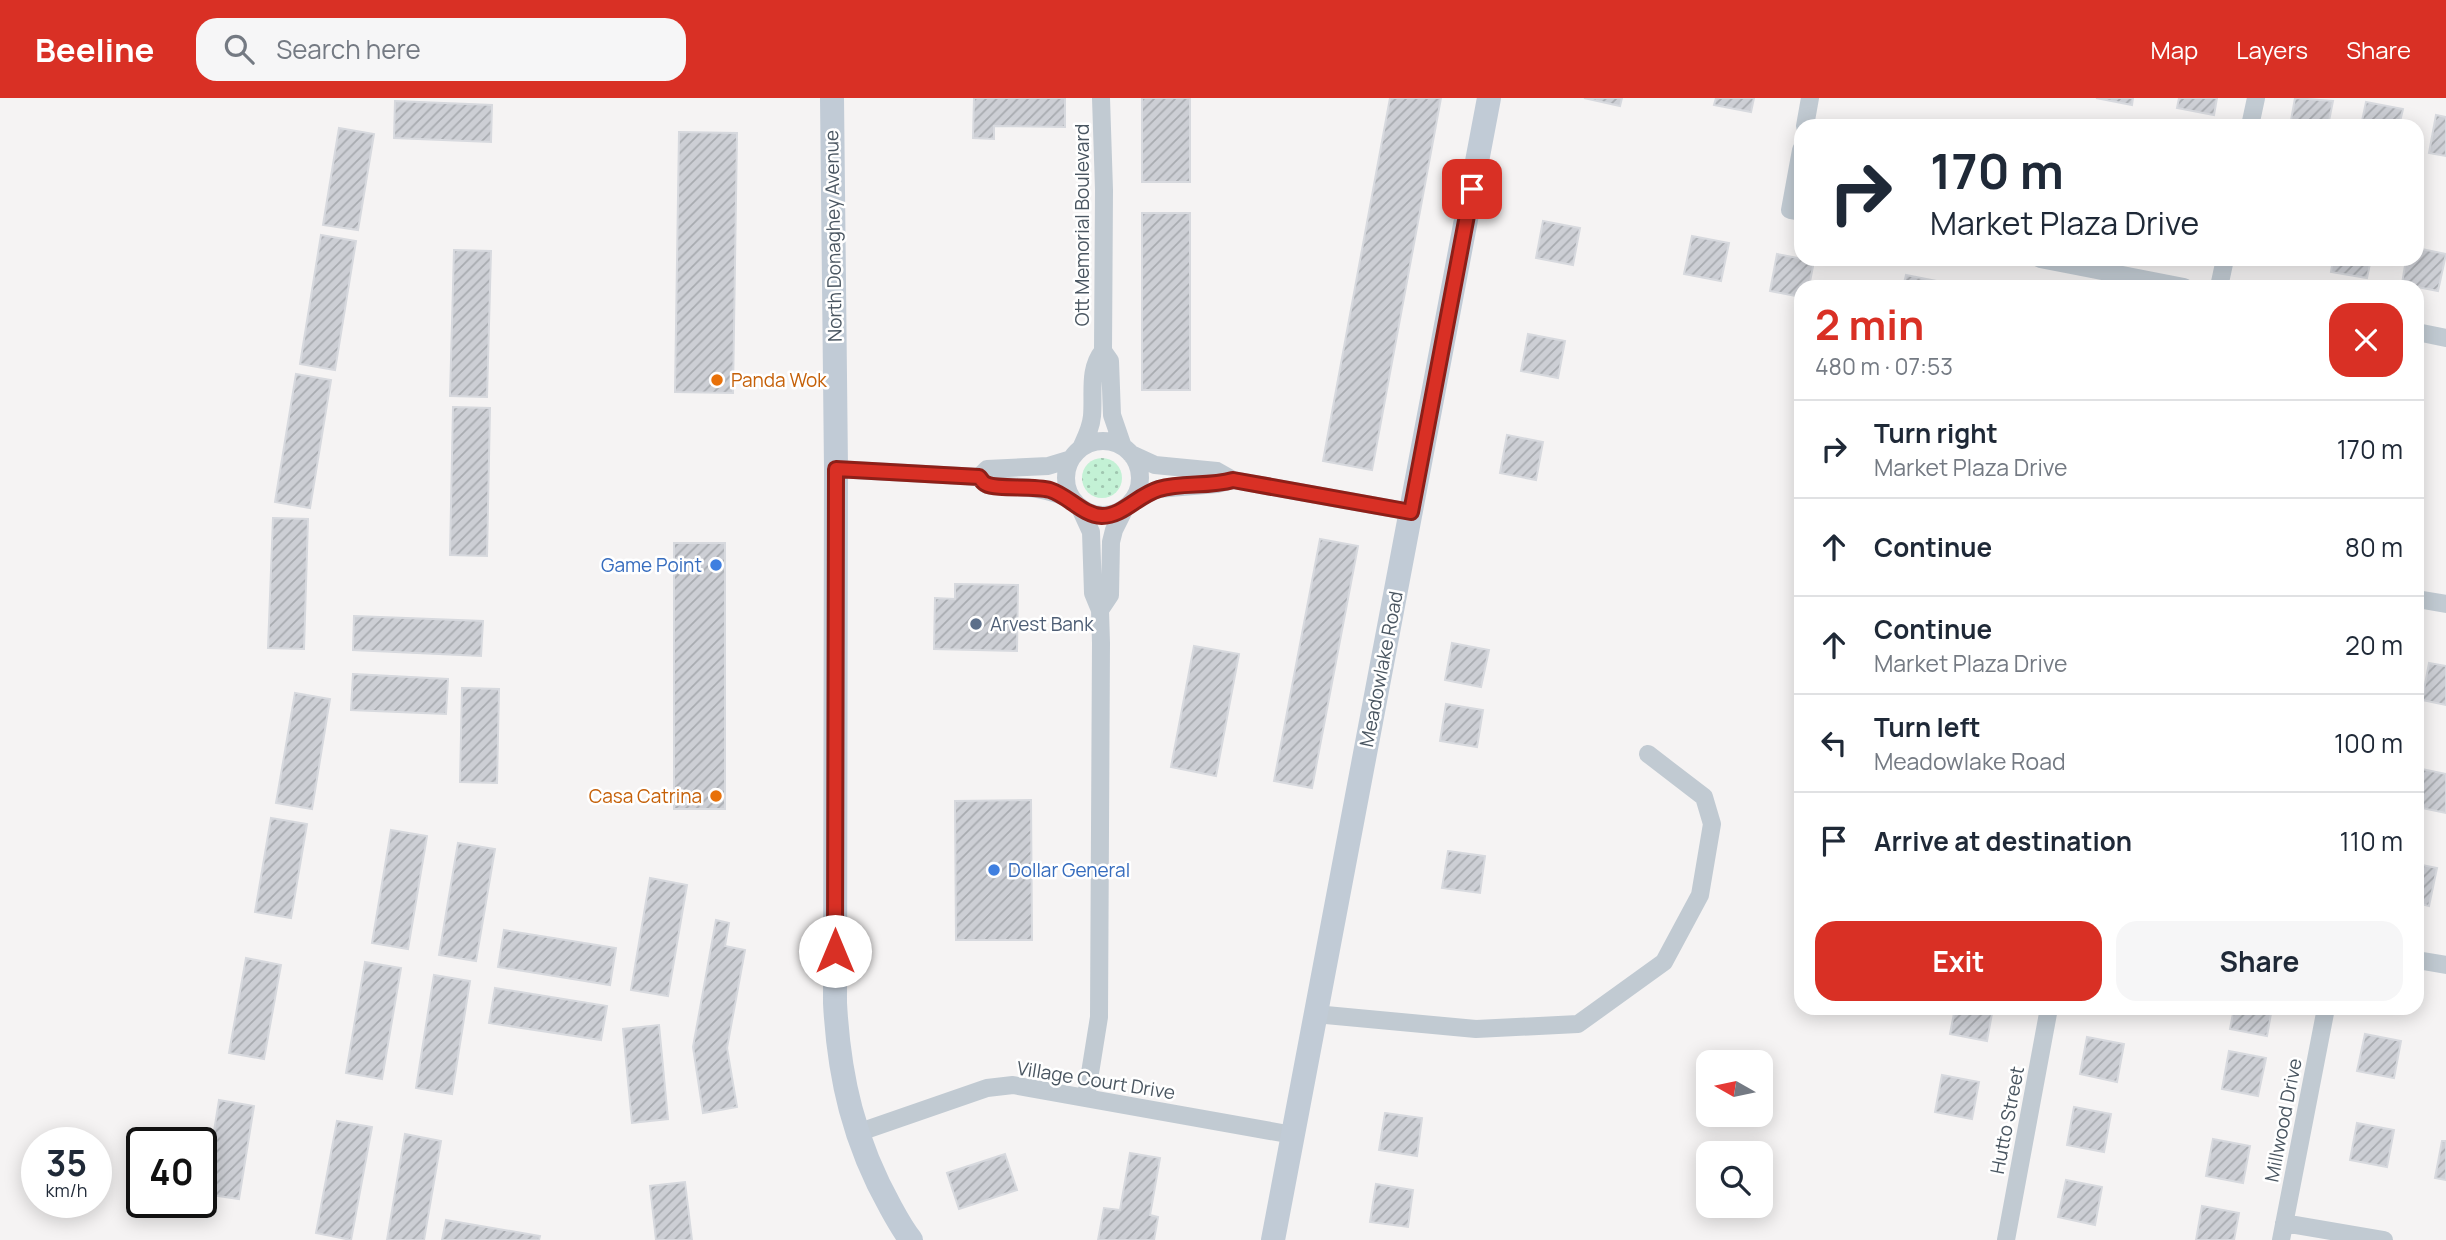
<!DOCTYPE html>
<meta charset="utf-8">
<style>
body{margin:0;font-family:Manrope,sans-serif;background:#f6f6f7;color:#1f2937;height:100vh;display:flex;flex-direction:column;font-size:26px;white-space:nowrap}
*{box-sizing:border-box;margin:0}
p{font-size:23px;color:#747a83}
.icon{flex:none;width:38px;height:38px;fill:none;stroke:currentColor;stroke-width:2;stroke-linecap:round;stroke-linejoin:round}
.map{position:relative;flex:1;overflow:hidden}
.side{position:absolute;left:1794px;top:182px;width:630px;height:735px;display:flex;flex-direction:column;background:#fff;border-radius:21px;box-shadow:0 4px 18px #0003}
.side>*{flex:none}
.top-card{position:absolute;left:1794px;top:21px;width:630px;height:147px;border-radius:21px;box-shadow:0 4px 18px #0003;background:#fff;color:#1f2937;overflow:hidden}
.needle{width:46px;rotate:279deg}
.tools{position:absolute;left:1696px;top:952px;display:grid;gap:14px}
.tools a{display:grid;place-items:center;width:77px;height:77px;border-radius:14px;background:#fff;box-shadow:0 4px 18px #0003;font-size:35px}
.speed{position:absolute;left:21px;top:1029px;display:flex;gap:14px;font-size:35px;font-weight:700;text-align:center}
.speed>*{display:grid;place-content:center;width:91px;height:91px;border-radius:50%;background:#fff;box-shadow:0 4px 18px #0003;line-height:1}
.speed small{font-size:18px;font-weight:400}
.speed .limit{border:4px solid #111;border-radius:10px;background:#fff;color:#111}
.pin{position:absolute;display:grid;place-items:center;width:60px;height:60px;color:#fff;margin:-30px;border-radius:14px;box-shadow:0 4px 10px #0006}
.me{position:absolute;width:77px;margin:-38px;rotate:0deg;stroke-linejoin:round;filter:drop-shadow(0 0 5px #0008)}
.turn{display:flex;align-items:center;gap:24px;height:147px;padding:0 21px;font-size:32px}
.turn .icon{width:91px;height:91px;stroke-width:2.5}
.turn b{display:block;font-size:49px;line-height:60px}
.round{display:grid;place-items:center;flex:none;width:74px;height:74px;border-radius:21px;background:#f6f6f7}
.overview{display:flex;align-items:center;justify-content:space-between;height:119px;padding:0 21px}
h1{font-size:42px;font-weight:700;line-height:52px;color:#d93025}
.cta{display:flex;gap:14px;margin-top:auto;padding:14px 21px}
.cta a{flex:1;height:80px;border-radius:21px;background:#d93025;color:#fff;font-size:28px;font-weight:700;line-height:80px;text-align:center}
.cta a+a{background:#f6f6f7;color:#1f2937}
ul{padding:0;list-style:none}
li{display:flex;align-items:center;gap:21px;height:98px;padding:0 21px;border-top:2px solid #e0e1e3}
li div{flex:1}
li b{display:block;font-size:26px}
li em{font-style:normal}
header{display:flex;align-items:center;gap:42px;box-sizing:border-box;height:98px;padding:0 35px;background:#d93025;color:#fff}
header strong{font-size:33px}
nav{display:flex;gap:38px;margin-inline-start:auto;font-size:24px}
.search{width:490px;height:63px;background:#f6f6f7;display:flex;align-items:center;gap:18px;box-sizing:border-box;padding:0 24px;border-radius:21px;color:#747a83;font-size:26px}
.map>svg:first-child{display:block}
.grass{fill:url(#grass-dots)}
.building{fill:url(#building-hatch);stroke:#d7d9de;stroke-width:2}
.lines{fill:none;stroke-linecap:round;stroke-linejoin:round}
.street{stroke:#c1cad2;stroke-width:18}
.secondary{stroke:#c1cbd6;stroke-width:24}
.route-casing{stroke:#8d1f18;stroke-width:18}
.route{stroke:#d93025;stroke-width:12}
.food-dot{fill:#e8710a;stroke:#fff;stroke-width:2.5}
.shop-dot{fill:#3f7fe0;stroke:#fff;stroke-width:2.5}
.service-dot{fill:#5c6f8a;stroke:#fff;stroke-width:2.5}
.labels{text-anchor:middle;stroke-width:5;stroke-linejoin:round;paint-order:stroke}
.street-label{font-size:19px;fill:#4a5661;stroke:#fff}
.food-label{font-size:19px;fill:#c56008;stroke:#fff;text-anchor:start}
.shop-label{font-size:19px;fill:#366cbe;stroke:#fff;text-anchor:end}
.service-label{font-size:19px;fill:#4e5e75;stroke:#fff;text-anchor:start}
</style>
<header>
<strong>Beeline</strong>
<div class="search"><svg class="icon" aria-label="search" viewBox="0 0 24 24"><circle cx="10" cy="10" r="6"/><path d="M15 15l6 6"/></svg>Search here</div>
<nav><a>Map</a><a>Layers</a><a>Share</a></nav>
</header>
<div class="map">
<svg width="2446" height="1142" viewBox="0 0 2446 1142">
<defs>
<pattern id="grass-dots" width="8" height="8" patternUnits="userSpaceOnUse" patternTransform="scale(1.75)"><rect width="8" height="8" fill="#c3f1d5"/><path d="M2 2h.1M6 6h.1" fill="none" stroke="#a0c6b0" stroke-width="1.8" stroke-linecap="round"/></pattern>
<pattern id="building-hatch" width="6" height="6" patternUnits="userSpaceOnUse" patternTransform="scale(1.75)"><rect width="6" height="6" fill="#cdcfd5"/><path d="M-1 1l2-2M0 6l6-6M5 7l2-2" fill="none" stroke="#a8abb0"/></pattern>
</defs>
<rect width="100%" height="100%" fill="#f5f3f3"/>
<!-- grass -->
<path class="grass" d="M1082 380a20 20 0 1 1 40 0a20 20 0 1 1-40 0Z"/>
<!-- building -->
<path class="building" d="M974 0H1065V29L994 28V41L973 40Z
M1142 0H1190V84H1142Z
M1390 0H1441L1372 372 1323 363Z
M1584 0H1622L1620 8Z
M1716 0H1754L1751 14 1714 7Z
M2096 0H2133L2132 7Z
M2179 0H2217L2214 17 2177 10Z
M2295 0 2333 3 2328 28H2290Z
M395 3 492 7 491 44 394 40Z
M2366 4 2403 11 2399 28H2361Z
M2436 17 2446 19V58L2429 55Z
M339 30 374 36 358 132 323 127Z
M679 34 737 35 733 295 675 294Z
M1142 115H1190V292H1142Z
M1543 123 1580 130 1573 167 1536 160Z
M321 137 356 143 335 272 300 266Z
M1692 138 1729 145 1721 183 1684 176Z
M2417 150 2446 156 2438 193 2402 186 2406 161H2417Z
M454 152 491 153 487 299 450 298Z
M1777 156 1814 163 1809 189H1801V199L1770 193Z
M2333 161H2371L2367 180 2331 174Z
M1906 177 1942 184 1941 189H1903Z
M1528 236 1565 243 1558 280 1521 273Z
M296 276 331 282 310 410 275 404Z
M453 309 490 310 487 458 450 457Z
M1507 337 1543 344 1536 382 1500 375Z
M273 420 308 421 304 551 268 550Z
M1320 441 1358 448 1312 690 1274 683Z
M674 445H725V711H674Z
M955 486 1018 487 1017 553 934 551 935 500 955 501Z
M354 518 483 523 481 558 353 552Z
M1452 545 1489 552 1481 589 1445 582Z
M1194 548 1239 556 1216 678 1171 669Z
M2429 565 2446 568V607L2422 602Z
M353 576 448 581 446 616 351 612Z
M462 590 499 591 497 685 460 684Z
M295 595 330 601 312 711 276 705Z
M1446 606 1483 612 1477 649 1440 643Z
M2417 670 2446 676V715L2417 709Z
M1031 702 1032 842H956L955 703Z
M271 720 307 726 291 820 255 814Z
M391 732 427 738 408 851 372 845Z
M458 745 495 751 476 863 439 857Z
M1448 753 1485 758 1480 795 1442 790Z
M2417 766 2437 770 2429 808 2417 805Z
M650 780 687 787 668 898 631 892Z
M716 822 729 825 725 848 745 852 727 950 737 1009 703 1015 693 949Z
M504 832 616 850 610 887 498 869Z
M246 860 281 867 264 961 229 955Z
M365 864 401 870 382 981 346 975Z
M434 877 470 883 452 996 416 990Z
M495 890 607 908 601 942 489 925Z
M1955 910H1993L1987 943 1950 936Z
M2234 910H2272L2267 938 2230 931Z
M659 927 668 1021 632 1025 623 931Z
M2365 936 2401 943 2394 980 2357 973Z
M2087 939 2124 946 2117 984 2080 976Z
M2229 953 2266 960 2258 998 2222 991Z
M1942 977 1979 984 1972 1021 1935 1014Z
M219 1002 254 1008 239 1101 204 1096Z
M2074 1009 2111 1016 2104 1054 2067 1047Z
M1385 1015 1422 1020 1417 1058 1379 1052Z
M337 1023 372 1029 351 1142 316 1135Z
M2357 1025 2394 1032 2387 1069 2350 1062Z
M405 1036 441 1043 424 1142H387Z
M2213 1041 2250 1048 2243 1085 2206 1078Z
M2442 1043H2446V1082L2435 1080Z
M1130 1055 1160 1060 1150 1117 1158 1119 1154 1142H1098L1104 1110 1120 1112Z
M1005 1056 1017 1092 959 1111 947 1075Z
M2066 1082 2102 1089 2095 1127 2058 1119Z
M685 1084 692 1142H656L650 1088Z
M1376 1086 1413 1092 1408 1129 1370 1124Z
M2202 1108 2239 1115 2234 1142H2196Z
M446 1122 540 1138 539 1142H442Z"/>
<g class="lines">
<!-- street -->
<path class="street" d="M1101 0 1104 92 1103 253 1110 263 1112 317 1123 349
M1805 28 1810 0
M2250 28 2256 0
M1801 52 1790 112 1801 114
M2040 161 2184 189
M2219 189 2225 161
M2417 234 2446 240
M1066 380a37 37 0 1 1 74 0a37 37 0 1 1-74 0Z
M1081 350C1086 339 1091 330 1092 318 1094 296 1088 271 1103 253
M1131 356 1155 367 1217 373 1233 382 1411 414
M836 371 979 379 987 387C1021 389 1041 388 1073 402
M979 379 987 371 1048 368 1071 361
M1133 403 1158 391 1217 386 1233 382
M1080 410 1091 434 1093 495 1100 512 1101 545 1099 919 1086 1000
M2417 501 2446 506
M1100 512 1110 497 1111 444 1114 432 1125 410
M2417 862 2446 867
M1315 916 1476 931 1578 926 1664 864 1700 797 1712 726 1704 699 1648 656
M857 1035 987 990 1013 987 1293 1037
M2284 1125 2384 1142
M2006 1142 2049 910
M2281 1142 2326 910"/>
<!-- secondary -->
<path class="secondary" d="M832 0 836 371 835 905C839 980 854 1044 891 1110 897 1121 903 1132 911 1142
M1273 1142 1489 0"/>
</g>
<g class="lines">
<defs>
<path id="route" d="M835 853 836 371 979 379C981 381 983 385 986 386 997 392 1034 387 1050 392 1069 398 1082 417 1102 418 1123 418 1138 397 1159 391 1182 384 1208 389 1233 382L1411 414 1472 91"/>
</defs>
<!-- route casing -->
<use href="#route" class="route-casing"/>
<!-- route -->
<use href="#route" class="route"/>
</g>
<!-- markers -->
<g class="food-dot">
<circle cx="717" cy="282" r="7"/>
<circle cx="716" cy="698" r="7"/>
</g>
<g class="shop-dot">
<circle cx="716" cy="467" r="7"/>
<circle cx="994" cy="772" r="7"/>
</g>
<circle class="service-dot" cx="976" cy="526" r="7"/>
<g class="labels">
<!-- street labels -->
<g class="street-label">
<text transform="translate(1082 127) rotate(-90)" y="7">Ott Memorial Boulevard</text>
<text transform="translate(833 138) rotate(-91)" y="7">North Donaghey Avenue</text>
<text transform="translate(1381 571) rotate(-79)" y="7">Meadowlake Road</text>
<text transform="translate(1096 982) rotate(9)" y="7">Village Court Drive</text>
<text transform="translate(2007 1022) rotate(-79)" y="7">Hutto Street</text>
<text transform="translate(2283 1022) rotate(-79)" y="7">Millwood Drive</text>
</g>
<!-- food labels -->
<g class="food-label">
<text x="731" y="289">Panda Wok</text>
<text x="702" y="705" text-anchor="end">Casa Catrina</text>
</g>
<!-- shop labels -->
<g class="shop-label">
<text x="702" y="474">Game Point</text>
<text x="1008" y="779" text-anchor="start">Dollar General</text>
</g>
<!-- service labels -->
<g class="service-label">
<text x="990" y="533">Arvest Bank</text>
</g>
</g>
</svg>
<div class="tools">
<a><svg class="needle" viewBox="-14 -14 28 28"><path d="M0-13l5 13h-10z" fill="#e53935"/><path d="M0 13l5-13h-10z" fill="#747a83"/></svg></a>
<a><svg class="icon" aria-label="search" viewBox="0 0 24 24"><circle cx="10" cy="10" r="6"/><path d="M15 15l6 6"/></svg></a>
</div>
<div class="speed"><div>35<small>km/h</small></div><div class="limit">40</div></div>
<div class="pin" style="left:1472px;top:91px;background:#d93025"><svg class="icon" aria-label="arrive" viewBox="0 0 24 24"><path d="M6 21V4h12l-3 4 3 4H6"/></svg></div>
<svg class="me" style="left:835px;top:853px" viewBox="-20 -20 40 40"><circle r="19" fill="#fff"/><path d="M0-13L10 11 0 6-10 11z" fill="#d93025"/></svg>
<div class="top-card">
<div class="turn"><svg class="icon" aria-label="right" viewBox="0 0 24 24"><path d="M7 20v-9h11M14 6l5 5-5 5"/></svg><div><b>170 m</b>Market Plaza Drive</div></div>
</div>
<section class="side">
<div class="overview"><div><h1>2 min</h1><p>480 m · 07:53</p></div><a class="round" style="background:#d93025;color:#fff"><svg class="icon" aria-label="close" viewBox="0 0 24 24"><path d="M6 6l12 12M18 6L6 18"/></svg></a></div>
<ul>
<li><svg class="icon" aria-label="right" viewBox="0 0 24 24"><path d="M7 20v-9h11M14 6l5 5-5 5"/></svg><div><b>Turn right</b><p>Market Plaza Drive</p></div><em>170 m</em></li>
<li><svg class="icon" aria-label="ahead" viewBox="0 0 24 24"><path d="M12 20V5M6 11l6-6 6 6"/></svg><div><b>Continue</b></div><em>80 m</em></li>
<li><svg class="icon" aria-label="ahead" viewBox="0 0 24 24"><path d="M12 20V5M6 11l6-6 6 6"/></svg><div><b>Continue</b><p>Market Plaza Drive</p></div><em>20 m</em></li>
<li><svg class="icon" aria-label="left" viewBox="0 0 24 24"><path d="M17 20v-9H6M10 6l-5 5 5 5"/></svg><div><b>Turn left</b><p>Meadowlake Road</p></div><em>100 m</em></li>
<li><svg class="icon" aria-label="arrive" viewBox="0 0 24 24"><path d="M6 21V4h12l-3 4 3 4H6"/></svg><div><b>Arrive at destination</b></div><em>110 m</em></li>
</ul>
<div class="cta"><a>Exit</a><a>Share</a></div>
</section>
</div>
